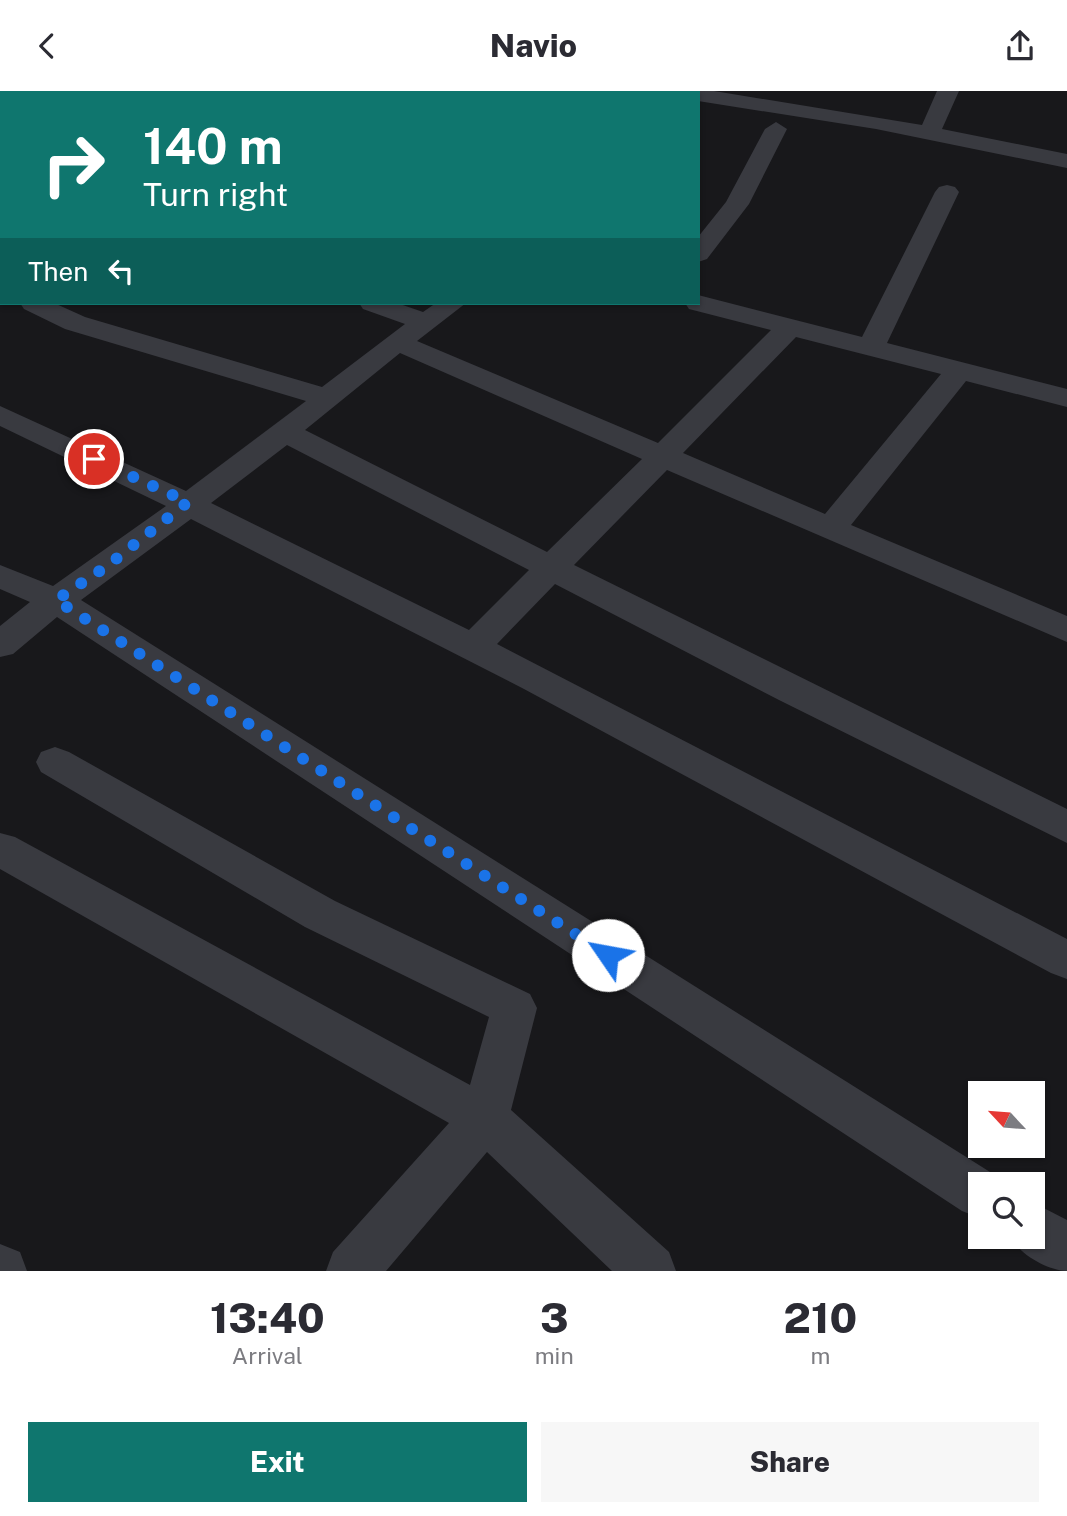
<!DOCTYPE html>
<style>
body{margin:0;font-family:"Public Sans",sans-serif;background:#f7f7f7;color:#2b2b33;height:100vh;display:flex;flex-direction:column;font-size:26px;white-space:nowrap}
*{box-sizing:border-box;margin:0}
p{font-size:23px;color:#7c7c81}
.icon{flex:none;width:38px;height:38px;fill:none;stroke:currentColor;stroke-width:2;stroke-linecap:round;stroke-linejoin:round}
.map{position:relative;height:1180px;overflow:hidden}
.sheet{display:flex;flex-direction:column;background:#fff;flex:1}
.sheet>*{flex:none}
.top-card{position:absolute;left:0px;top:0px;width:700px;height:214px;box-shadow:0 2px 5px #0004;background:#0f766e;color:#fff;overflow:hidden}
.needle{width:46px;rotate:296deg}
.controls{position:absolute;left:968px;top:990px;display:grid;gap:14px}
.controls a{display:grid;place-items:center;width:77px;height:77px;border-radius:0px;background:#fff;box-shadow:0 2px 5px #0004;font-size:35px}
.pin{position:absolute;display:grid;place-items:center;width:60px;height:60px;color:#fff;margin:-30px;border:4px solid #fff;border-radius:50%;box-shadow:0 2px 7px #0007}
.me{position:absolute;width:77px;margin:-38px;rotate:303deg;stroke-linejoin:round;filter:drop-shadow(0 0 5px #0008)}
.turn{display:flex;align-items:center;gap:24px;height:147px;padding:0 28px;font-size:32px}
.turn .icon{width:91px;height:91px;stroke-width:2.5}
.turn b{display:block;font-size:49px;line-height:60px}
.then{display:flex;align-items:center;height:66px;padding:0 28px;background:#0003;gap:14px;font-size:26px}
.eta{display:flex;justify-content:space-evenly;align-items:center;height:119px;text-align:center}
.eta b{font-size:42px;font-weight:800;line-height:49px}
.button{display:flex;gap:14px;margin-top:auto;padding:14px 28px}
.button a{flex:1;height:80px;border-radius:0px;background:#0f766e;color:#fff;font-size:28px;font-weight:800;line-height:80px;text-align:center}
.button a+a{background:#f7f7f7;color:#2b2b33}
header{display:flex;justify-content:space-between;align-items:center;height:91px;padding:0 28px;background:#fff;font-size:32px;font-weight:800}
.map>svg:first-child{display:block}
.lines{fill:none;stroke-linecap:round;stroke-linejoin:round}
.minor{fill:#393a40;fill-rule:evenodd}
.tertiary{fill:#393a40;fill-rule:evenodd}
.route{stroke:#1a73e8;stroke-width:12;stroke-dasharray:0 21.6}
</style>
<header><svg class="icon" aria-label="back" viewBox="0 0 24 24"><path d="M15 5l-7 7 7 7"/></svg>Navio<svg class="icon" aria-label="share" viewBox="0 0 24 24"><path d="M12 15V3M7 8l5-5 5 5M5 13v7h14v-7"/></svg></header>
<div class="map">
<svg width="1067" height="1180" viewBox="0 0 1067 1180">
<rect width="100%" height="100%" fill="#18181b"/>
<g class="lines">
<!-- minor -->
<path class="minor" d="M125 0H149L124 2Z
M542 0H571L572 2H544Z
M625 0H647L624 2Z
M690 0H714L922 34 937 0H959L942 38 1067 63V77L876 38 698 10V2Z
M776 31 787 38 749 113 707 168 698 171V146L726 111 765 38Z
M0 78H2L0 93Z
M947 94 955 96 959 101 887 252 1067 298V316L966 290 851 434 1067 525V551L667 379 574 474 1067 718V752L779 609 555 493 497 553 1067 848V888L1051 882 524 598 191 428 81 509 998 1086 1001 1094H980V1127L962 1120 57 526 13 563 0 566V535L30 511 0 498V474L53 495 166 415 0 335V315L186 400 306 310 65 238 24 218 20 212H54L85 226 322 296 405 233 363 218 359 212H397L423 221 436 212H466L417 250 658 352 771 239 689 218 685 212H698V204L862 246 935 101 939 96ZM796 246 941 283 825 423 683 362ZM400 262 642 368 547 461 305 339ZM287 354 529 479 469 539 211 412Z
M0 188 2 189V205L0 204Z
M55 656 69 661 335 810 530 903 537 917 511 1019 669 1161 676 1180H612L487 1061 386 1180H326L333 1161 449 1032 0 778V742L15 746 470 994 489 926 305 836 41 681 36 671 41 661Z
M1032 1111 1067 1129V1180C1049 1180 1018 1163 1011 1146H1032Z
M0 1153 20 1161 27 1180H0Z"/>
<!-- tertiary -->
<path class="tertiary" d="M407 0H431L406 2Z
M2 136V152L0 153V137Z"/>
</g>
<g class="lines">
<!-- route -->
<path class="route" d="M94 368 188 411 107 475 56 509 608 864"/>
</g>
</svg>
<div class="controls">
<a><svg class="needle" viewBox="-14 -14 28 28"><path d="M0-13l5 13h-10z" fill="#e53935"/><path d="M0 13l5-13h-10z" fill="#7c7c81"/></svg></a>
<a><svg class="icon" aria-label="search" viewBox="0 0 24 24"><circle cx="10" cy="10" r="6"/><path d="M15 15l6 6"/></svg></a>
</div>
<div class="pin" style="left:94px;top:368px;background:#d93025"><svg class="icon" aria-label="arrive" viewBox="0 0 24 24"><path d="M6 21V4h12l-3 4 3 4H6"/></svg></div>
<svg class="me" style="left:608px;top:864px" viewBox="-20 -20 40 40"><circle r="19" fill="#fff"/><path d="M0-13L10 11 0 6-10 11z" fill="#1a73e8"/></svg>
<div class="top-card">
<div class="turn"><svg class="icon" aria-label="right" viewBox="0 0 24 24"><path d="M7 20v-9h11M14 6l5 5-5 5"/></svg><div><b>140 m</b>Turn right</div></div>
<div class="then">Then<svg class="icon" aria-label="left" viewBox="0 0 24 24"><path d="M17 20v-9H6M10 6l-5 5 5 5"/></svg></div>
</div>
</div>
<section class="sheet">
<div class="eta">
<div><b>13:40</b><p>Arrival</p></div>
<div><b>3</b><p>min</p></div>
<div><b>210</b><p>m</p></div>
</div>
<div class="button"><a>Exit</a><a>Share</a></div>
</section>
